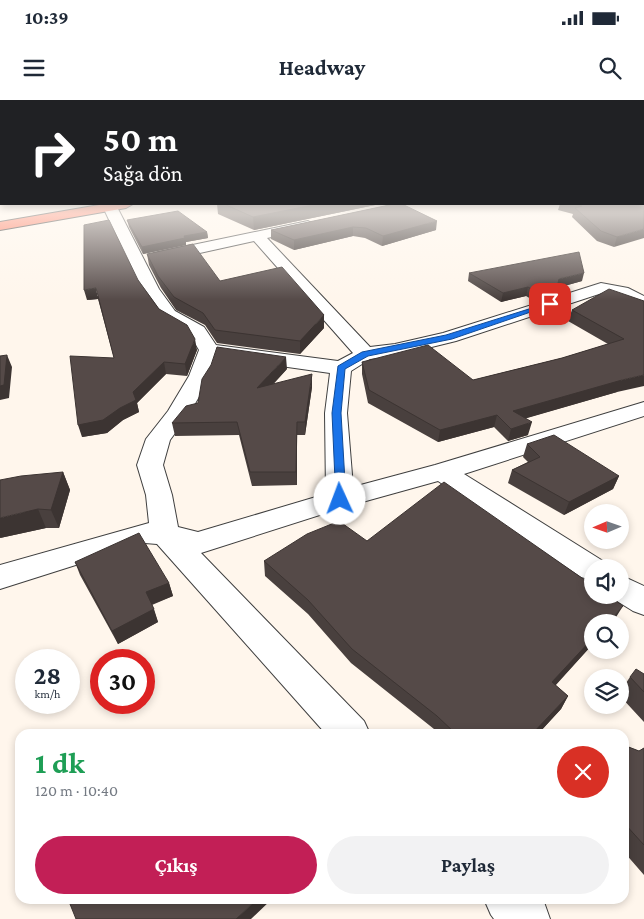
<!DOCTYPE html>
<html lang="tr">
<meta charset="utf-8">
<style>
body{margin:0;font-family:"Crimson Pro",serif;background:#f2f2f3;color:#1f2937;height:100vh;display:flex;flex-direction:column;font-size:19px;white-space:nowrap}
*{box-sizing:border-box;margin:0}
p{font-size:16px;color:#747a83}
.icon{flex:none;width:28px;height:28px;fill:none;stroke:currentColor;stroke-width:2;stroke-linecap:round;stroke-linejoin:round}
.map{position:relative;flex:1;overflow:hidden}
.side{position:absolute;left:15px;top:629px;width:614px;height:175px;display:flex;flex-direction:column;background:#fff;border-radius:15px;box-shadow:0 2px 8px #0003}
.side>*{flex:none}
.top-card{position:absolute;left:0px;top:0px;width:645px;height:105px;box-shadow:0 2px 8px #0003;background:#202124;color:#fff;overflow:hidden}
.needle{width:32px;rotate:268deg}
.fabs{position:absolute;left:584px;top:404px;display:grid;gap:10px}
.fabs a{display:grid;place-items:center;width:45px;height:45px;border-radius:50%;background:#fff;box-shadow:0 2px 8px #0003;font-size:25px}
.speed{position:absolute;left:15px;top:549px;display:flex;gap:10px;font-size:25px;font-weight:700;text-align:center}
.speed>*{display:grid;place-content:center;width:65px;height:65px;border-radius:50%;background:#fff;box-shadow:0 2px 8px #0003;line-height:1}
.speed small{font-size:12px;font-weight:400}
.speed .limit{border:8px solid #d22;background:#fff;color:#111}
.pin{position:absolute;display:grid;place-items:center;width:42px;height:42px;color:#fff;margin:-21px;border-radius:10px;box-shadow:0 2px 8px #0006}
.me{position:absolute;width:55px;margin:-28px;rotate:358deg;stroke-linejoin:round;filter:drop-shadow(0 0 4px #0008)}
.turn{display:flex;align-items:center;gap:18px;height:105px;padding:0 20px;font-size:22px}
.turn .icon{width:65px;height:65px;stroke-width:2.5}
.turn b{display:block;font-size:35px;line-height:42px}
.round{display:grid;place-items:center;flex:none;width:52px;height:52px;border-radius:26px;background:#f2f2f3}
.headline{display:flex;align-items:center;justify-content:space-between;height:85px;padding:0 20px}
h1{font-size:30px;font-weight:700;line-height:38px;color:#1e9e55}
.action{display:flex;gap:10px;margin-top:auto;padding:10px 20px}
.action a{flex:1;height:58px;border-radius:30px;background:#c21f56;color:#fff;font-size:20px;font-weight:700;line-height:58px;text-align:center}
.action a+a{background:#f2f2f3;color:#1f2937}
.status{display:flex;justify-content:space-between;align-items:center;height:35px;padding:0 25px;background:#fff;direction:ltr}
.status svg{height:14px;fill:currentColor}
header{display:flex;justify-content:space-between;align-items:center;height:65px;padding:0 20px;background:#fff;font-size:22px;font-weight:700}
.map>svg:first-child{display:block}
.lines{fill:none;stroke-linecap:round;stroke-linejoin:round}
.street-casing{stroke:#3f3f3f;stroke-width:2}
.highway-casing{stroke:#1d1d1d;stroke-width:2}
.street{fill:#fff;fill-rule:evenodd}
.highway{fill:#fa6b4f;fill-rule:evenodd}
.wall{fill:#49403e}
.shaded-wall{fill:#3c3432}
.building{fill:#554a48;stroke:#3c3432}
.route{fill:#1a73e8;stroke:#114b97}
</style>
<div class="status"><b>10:39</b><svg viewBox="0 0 49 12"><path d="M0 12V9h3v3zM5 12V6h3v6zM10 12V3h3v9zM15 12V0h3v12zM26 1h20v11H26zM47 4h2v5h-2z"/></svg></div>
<header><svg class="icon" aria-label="menu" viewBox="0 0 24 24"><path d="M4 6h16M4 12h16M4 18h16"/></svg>Headway<svg class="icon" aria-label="search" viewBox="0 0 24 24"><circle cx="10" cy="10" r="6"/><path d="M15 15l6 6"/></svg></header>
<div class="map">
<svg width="644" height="819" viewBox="0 0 644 819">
<rect width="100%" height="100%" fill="#fff6ec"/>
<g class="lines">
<defs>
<path id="street" d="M105 104H113L117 107 159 189 175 211 204 227 216 245 338 261 353 253 254 141 159 162 153 160 151 157 153 154 159 152 308 121 315 125 313 128 267 138 370 247 395 244 443 233 601 183 628 188 644 196V208L617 196 602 193 456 241 395 256 370 259 351 271 347 313 353 387 435 365 644 302V316L464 374 603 461 606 468H592V480L581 477 438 381 348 406 201 453 364 621 370 634H326L157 444 145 443 0 489V465L149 423 146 395 137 365 146 339 168 311 189 276 199 250 190 235 163 219 142 190 103 107ZM217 257 330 273 325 313 326 394 198 432 178 427 172 395 163 365 170 340 189 314 211 276Z
M620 475 644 486V515L633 511 609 496 620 495Z
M484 799H540L544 802 550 819H494L491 815Z"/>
<path id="highway" d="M105 104H133L126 108 0 130V122Z"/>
</defs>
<!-- street casing -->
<use href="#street" class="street-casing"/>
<!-- highway casing -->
<use href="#highway" class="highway-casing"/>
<!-- street -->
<use href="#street" class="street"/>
<!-- highway -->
<use href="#highway" class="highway"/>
</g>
<!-- wall -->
<path class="wall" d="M217 104H380L254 130 218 114Z
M394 104 436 130 382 146 365 138 353 136 294 150 271 139V130Z
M560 104H638L614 147 597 141 572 117 573 114 558 110Z
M127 120 207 132 208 138 186 142V145L143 154 129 127Z
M147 154 220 181 324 228 300 254 217 243 205 225 176 210 161 188 149 165Z
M469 173 582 181 557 188 554 196 536 202 526 196 501 202 468 181Z
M138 180 159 209 197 250 187 276 166 274 137 303 139 312 123 320 107 333 82 337 114 258 98 199 87 200Z
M644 201 617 292 526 318 528 335 508 341 494 327 438 342 368 303 362 274V262L473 280 562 258 608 244 568 221 572 210Z
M287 269 273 284 312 287 305 335H297V385L252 386 239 335 175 336 172 323 198 303Z
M527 344 619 376 613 389 564 415 508 383 512 370 528 362 523 357Z
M63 372 70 390 59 428H46L0 438Z
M367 441 615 520 555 585 568 596 561 609 538 634H439L434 629 351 563 308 514 265 476 264 461Z
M75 462 169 483 173 496 152 505 158 522 118 544 80 475Z
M644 574V622L620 596V592L630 577Z
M626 646 639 651 644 648V775L624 752V649Z"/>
<!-- shaded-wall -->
<path class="shaded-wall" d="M318 104H380L254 130 253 117Z
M437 121 436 130 382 146 383 136Z
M353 127V136L294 150V140Z
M644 129V138L614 147 617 137Z
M207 132 208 138 186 142V145L143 154 142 147 184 136Z
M584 173 582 181 557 188 554 196 536 202 538 193 559 179Z
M528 187 526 196 501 202 503 193Z
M96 188 98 199 87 200 84 190Z
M324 215V228L300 254V241Z
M195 239 197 250 187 276 185 264Z
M7 255 12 267 9 298 0 300V286Z
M286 257 287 269 258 301 257 288Z
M164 262 166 274 137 303 139 312 123 320 107 333 82 337 78 325 120 308 133 292Z
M312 274V287L305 335V322Z
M644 275V286L617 292 510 323 513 311 622 280Z
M497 315 494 327 438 342 440 330Z
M297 322V385L296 372Z
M532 322 528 335 508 341 511 329Z
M63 372 70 390 59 428 51 410Z
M619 376 613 389 564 415 569 402Z
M38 409 46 428 0 438V418Z
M169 483 173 496 150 505 146 492Z
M623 506 613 522H608Z
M154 509 158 522 118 544 112 531Z
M592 539V545L546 596 552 582Z
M568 596 561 609 538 634H532Z
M257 799H272L251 819H236Z"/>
<!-- building -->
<path class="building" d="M224 104H318L253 117Z
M394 104H402L437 121 383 136 366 128 353 127 294 140 271 130Z
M572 104H638L644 105V129L617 137 601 131 575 108 582 106Z
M178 111 207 132 184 136 185 138 142 147 127 120Z
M109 120 138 180 159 209 187 225 195 239 185 264 164 262 133 292 136 300 120 308 103 320 78 325 70 256 114 258 96 188 84 190V125Z
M193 144 220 181 282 167 324 215 300 241 215 230 203 213 174 197 158 176 147 154Z
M579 152 584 173 559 179 557 187 538 193 528 187 503 193 469 173Z
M609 189 644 201V275L622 280 513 311 532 322 511 329 497 315 440 330 369 290 362 262 428 245 473 280 562 258 624 239 572 210Z
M217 247 286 257 257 288 312 274 305 322H297L296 372H250L237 322 172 323 186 306 198 303 202 279 211 265Z
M7 255 4 285 0 286V256Z
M554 335 619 376 569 402 512 370 540 357 527 344Z
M63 372 51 410 38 409 0 418V380L21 376Z
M444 382 592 485V495H608L623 506 608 522H592V539L552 582 568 596 532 634H456L437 616 352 549 308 500 264 461 307 434 339 421 367 441Z
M139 433 169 483 146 492 154 509 112 531 75 462Z
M636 569 644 574V592L630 577Z
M626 646 639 651 644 648V745L624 723V650Z
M68 799H257L236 819H76Z"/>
<!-- sky -->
<linearGradient id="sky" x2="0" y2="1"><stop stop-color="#91cdee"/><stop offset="0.42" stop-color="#fffbf6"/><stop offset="1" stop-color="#fffbf6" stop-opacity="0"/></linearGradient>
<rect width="644" height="200" fill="url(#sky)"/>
<!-- route -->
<path class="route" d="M548 203 554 204 452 239 368 256 345 269 341 313 346 399 340 403 336 402 332 313 338 266 362 252 446 235Z"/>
</svg>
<div class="fabs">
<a><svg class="needle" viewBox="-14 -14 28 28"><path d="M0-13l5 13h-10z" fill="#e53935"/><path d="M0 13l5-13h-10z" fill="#747a83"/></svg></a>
<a><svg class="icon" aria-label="sound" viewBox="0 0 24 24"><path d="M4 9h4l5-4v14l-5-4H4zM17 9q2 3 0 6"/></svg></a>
<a><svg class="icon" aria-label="search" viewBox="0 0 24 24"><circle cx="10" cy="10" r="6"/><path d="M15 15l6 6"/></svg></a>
<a><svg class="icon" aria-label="layers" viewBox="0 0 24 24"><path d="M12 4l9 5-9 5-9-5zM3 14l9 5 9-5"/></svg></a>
</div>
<div class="speed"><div>28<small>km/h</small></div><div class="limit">30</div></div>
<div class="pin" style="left:550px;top:204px;background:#d93025"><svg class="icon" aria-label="arrive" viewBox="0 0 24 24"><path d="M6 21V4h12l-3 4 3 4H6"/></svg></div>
<svg class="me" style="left:340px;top:399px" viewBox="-20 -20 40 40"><circle r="19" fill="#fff"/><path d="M0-13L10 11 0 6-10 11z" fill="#1a73e8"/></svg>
<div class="top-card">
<div class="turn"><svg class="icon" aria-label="right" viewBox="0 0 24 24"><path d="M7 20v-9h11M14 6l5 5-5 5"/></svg><div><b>50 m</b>Sağa dön</div></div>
</div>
<section class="side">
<div class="headline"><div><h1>1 dk</h1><p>120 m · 10:40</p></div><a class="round" style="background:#d93025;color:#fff"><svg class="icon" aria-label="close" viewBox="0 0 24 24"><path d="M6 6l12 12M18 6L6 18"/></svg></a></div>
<div class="action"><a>Çıkış</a><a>Paylaş</a></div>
</section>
</div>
